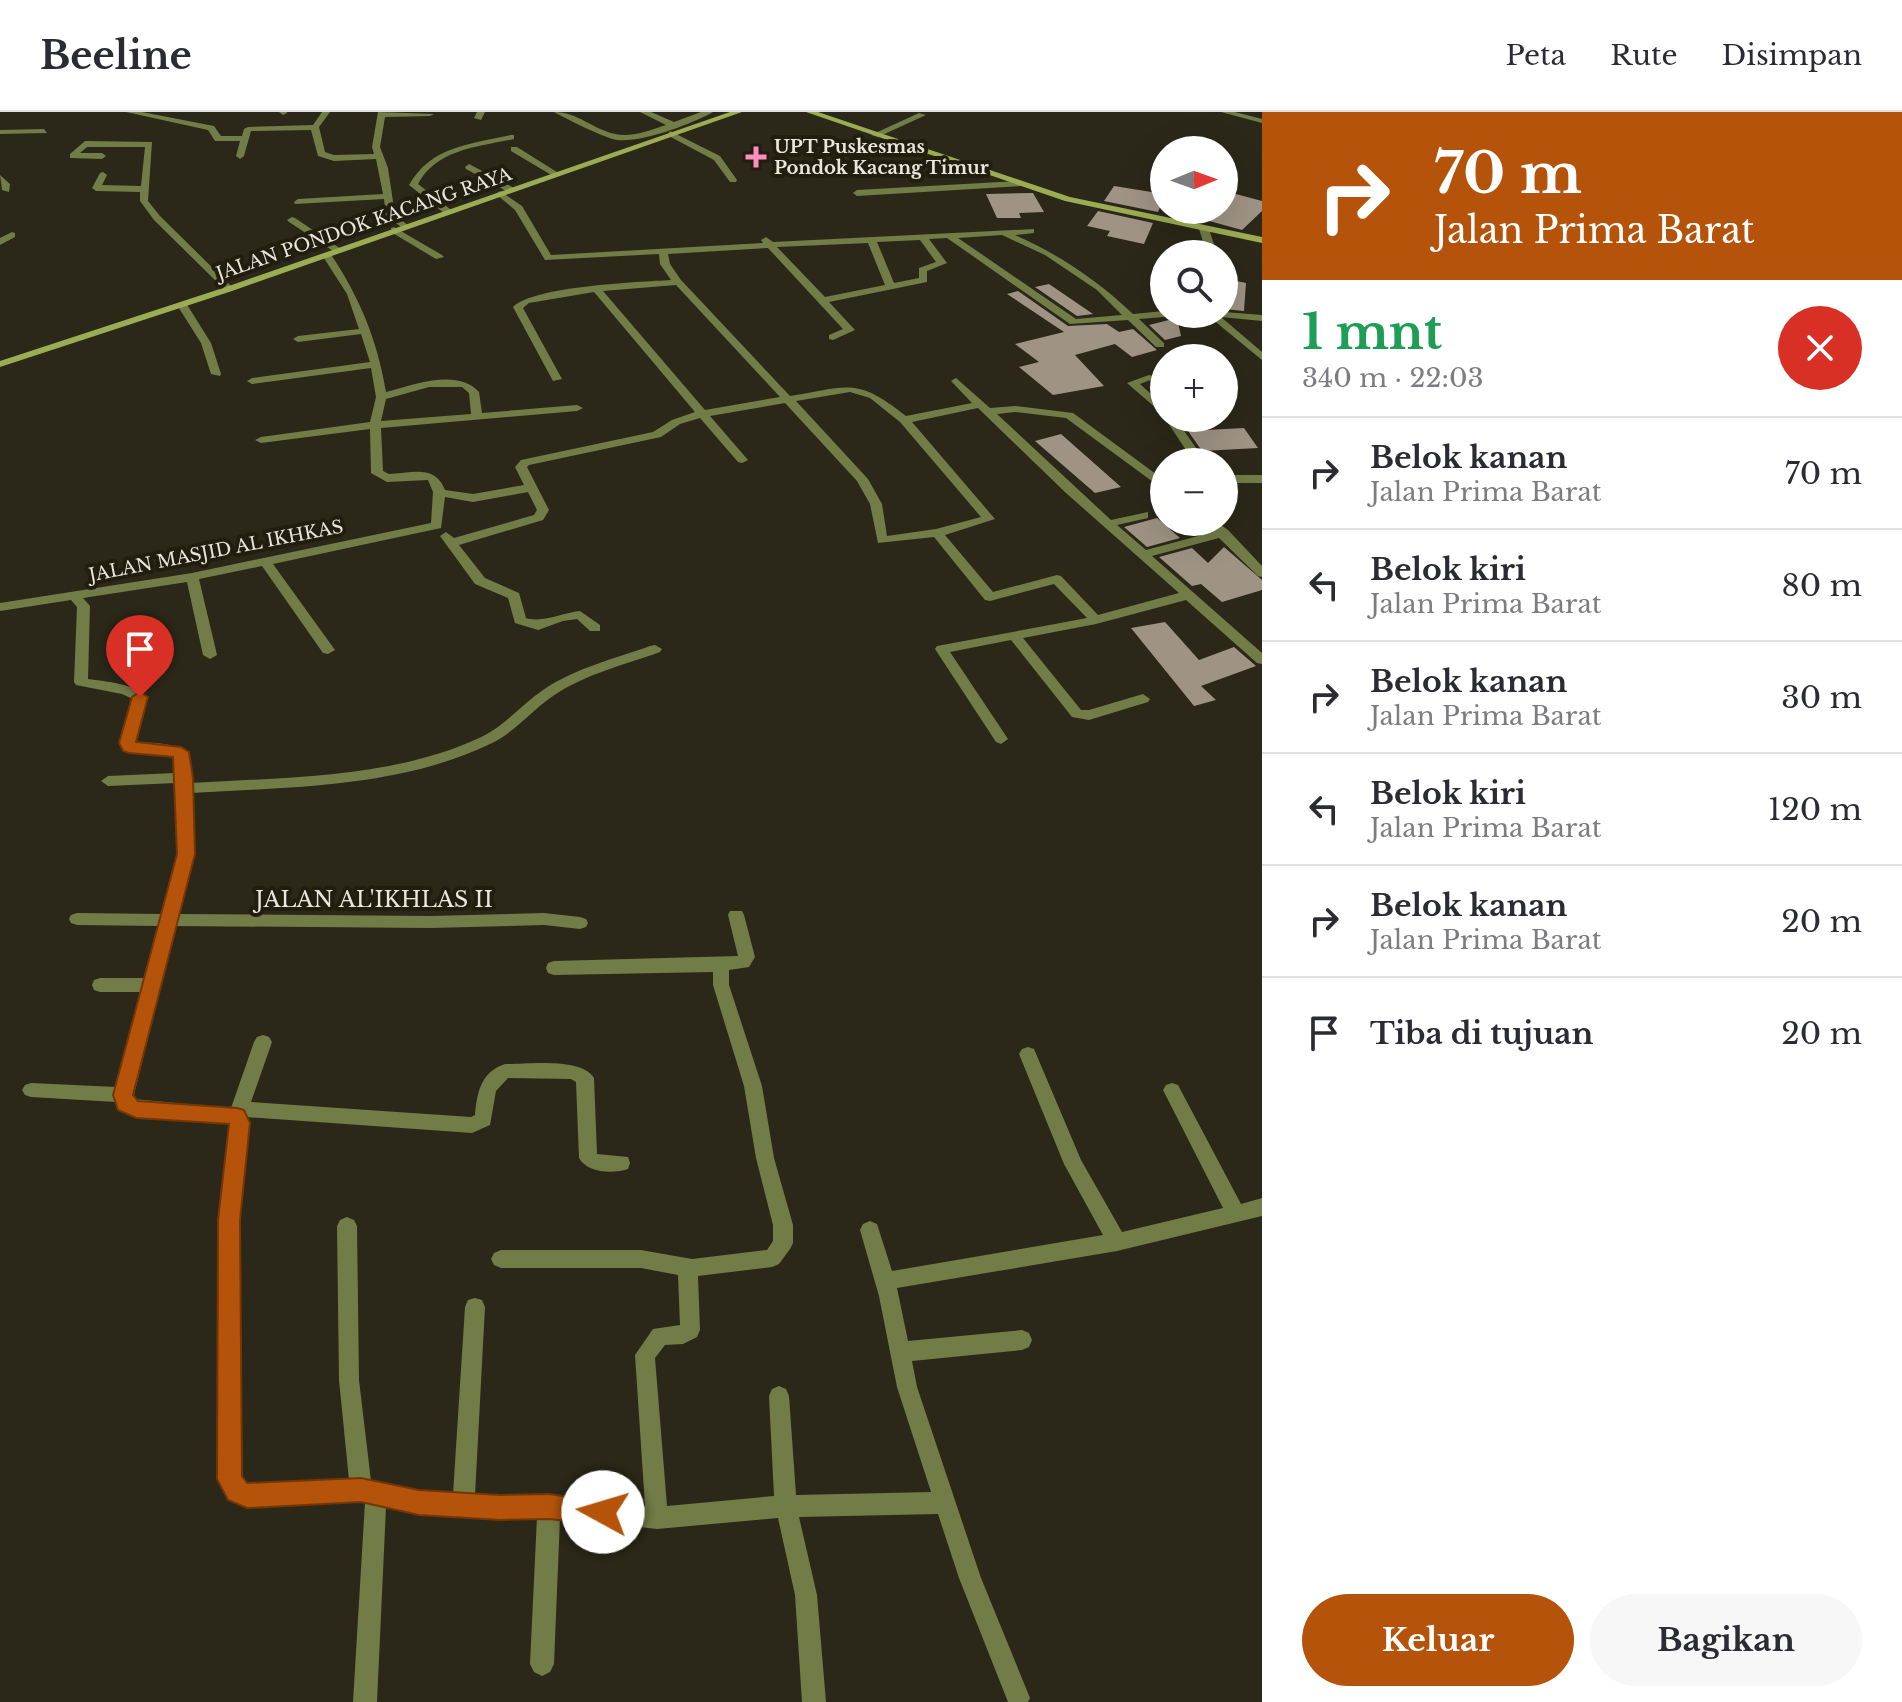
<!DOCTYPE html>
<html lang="id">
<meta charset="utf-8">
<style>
body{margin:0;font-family:"Libre Baskerville",serif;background:#f7f7f7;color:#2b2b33;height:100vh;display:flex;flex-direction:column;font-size:30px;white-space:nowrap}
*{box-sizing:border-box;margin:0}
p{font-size:26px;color:#7c7c81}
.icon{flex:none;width:44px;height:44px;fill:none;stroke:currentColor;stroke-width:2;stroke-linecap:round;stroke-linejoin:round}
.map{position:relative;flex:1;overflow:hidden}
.details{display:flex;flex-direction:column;background:#fff;width:640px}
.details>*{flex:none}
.top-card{background:#b45309;color:#fff;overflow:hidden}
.needle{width:52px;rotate:89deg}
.fabs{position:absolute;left:1150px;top:24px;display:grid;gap:16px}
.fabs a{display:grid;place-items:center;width:88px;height:88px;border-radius:50%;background:#fff;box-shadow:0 8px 32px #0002;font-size:40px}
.pin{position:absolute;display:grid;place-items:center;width:68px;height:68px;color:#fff;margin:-82px -34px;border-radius:50% 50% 50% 0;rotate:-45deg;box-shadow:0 0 8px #0007}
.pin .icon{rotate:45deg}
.me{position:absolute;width:88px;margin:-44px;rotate:276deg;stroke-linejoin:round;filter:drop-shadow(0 0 6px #0008)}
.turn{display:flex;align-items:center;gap:28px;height:168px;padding:0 40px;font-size:36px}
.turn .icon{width:104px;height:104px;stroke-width:2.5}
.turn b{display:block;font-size:56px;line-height:68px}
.round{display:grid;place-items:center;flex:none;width:84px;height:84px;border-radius:42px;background:#f7f7f7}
.headline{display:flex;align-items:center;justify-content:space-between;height:136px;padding:0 40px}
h1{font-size:48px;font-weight:700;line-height:60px;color:#1e9e55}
.primary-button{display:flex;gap:16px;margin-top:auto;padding:16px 40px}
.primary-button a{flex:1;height:92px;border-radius:48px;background:#b45309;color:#fff;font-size:32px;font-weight:700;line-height:92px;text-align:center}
.primary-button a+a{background:#f7f7f7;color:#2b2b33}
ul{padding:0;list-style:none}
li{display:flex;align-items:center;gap:24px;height:112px;padding:0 40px;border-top:2px solid #e1e1e2}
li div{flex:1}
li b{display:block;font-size:30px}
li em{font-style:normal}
header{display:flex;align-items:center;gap:48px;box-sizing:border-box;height:112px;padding:0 40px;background:#fff;border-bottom:2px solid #e1e1e2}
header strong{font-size:38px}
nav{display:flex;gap:44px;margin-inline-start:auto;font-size:28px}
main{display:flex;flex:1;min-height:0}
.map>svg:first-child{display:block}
.building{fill:#9e9384}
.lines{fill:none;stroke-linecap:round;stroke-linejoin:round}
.street{fill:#727c47;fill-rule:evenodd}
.secondary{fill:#9cac53;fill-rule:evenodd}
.route{fill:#b45309;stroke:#753606;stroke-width:2}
.poi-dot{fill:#fe8ebd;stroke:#211e10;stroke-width:3}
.labels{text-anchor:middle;stroke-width:8;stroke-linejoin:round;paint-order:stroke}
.far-poi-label{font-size:18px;font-weight:bold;fill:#e8e6dd;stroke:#211e10;text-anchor:start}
.far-street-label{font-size:18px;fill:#e8e6dd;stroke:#211e10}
.street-label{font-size:22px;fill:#e8e6dd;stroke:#211e10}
</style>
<header>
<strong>Beeline</strong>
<nav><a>Peta</a><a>Rute</a><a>Disimpan</a></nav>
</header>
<main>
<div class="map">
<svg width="1262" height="1590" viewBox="0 0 1262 1590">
<rect width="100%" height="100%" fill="#2b2819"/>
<!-- building -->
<path class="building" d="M1114 74 1164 82V86L1158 100 1104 89Z
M1033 81 1044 100 1019 101 1021 106H997L986 82Z
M1232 81 1262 89V99L1242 118 1202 107 1213 98H1224V88Z
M1098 99 1153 111 1144 132 1107 124 1110 119 1087 114Z
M1227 167 1246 171 1244 199 1224 197Z
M1049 172 1093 202 1077 204 1035 175Z
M1018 179 1068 214 1107 212 1119 220 1133 217 1157 238 1132 245 1115 232 1075 243 1104 274 1053 283 1019 255 1039 250 1015 232 1064 220 1007 182Z
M1177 206 1181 224 1165 228 1149 213Z
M1244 316 1258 336 1202 339 1188 319Z
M1061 322 1121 375 1095 381 1035 329Z
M1157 406 1180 426 1147 435 1124 415Z
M1224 435 1262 468V478L1222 490 1201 472 1192 474 1159 445 1192 436 1208 451Z
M1165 510 1199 548 1234 535 1256 554 1201 574 1216 588 1194 594 1131 516Z"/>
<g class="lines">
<!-- street -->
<path class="street" d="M126 0H142L214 14 221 24H242L244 17 248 15 313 13 322 0H330L319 15 325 40 334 43 374 42 372 35 378 0 434 2 430 4 385 5 380 35 388 56 395 103 409 114 404 117 386 104 384 87 295 92 294 90 298 87 383 82 376 47 334 49 318 44 311 18 251 19 244 44 240 47 236 44 240 29H215L208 18Z
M279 0H287V1L283 3Z
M477 0H485L481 8 474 6Z
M554 0C578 0 592 17 615 22 631 26 651 18 666 13L640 0H651L674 10 701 0H713C692 12 641 31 617 28 604 26 567 7 554 0Z
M1221 0H1235L1262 7V11Z
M919 1 926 3 878 25 871 23Z
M44 17 47 21 0 22V18Z
M670 19 720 44 737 68 736 70H730L714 48 667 23Z
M511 23H514V27C478 35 437 37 418 72L450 97V101H444L409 73C431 34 471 32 511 23Z
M85 29 152 30 148 89 160 104 232 175V179H226L154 108 140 89V80L96 79 92 76 100 61 103 60 107 63 102 73 141 74 145 35H87L80 41H102L106 44 102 47 70 46V42Z
M511 35H517L560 62 553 64 511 39Z
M469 52 514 76 515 78 508 80 466 57 465 55Z
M0 63 10 72 9 80 2 78Z
M1018 69 1021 70V74L857 84 853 81 857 78Z
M500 79 522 94 551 143 763 131 761 128 766 125 773 130 1034 117V121L1015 123C1060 143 1097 168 1133 202L1164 199V202H1169L1164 205 1139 207 1164 231V235H1156L1128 208 1070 212 947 126 929 127 947 151 927 159V170L829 190 855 218 833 228 829 227V223L843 217 768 136 668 142 670 152 681 168 790 284C849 274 857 265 906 304L972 291 951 269 956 266 990 296 1015 294 1073 301 1164 368V378L1066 306 1015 300 997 302 1111 408 1148 400V406L1117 413 1146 438 1213 420 1204 410H1217L1228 418 1262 454V465L1258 464 1219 426 1152 444 1262 541V552L1257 551 1186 488 1096 512 1023 526 1081 598H1089L1143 582 1150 587 1148 590 1089 608 1072 605 1011 528 950 540 1008 627 1001 632 996 630 935 537 937 534 1087 506 1054 472 990 489 985 488 934 425 878 431 870 392 857 369 785 291 710 304 748 348 742 351 738 350 700 306 680 312 661 325 529 353 527 355 549 398 543 408 459 433 485 466 519 481 526 506C543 511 562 501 580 499L600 513V519H590L577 507 563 509 538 518 515 511 508 486 475 472 440 424 446 420 454 426 534 403 537 398 528 380 473 390 445 385 441 416 273 452 335 538 328 542 323 541 262 454 199 467 217 543 210 547 203 543 187 470 83 486 90 494 88 567C108 570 132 571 147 585L137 630C169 632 197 630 190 671 286 665 390 667 479 626 504 615 521 593 543 578 575 556 614 547 650 534L655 533 662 537 660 540C624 553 585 562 553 584 531 599 514 621 490 632 398 676 290 675 191 681L194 742 178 802 430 804 544 801 580 805 586 807 588 811 586 815 580 817 544 813 430 816 175 814 133 987 231 996 254 930 257 925 263 923 269 925 272 930 251 990 471 1005 475 1003C477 980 481 960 505 952 527 952 582 945 594 966L597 1042 628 1045 630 1051 628 1057C613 1062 587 1061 579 1046L576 970 571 967 508 966 496 979 490 1013 472 1021 246 1005 248 1011 239 1108 240 1364 247 1373 349 1368 339 1268 337 1114 340 1108 347 1105 354 1108 357 1114 359 1268 371 1369 419 1380 453 1382 465 1195 468 1188 475 1186 482 1188 485 1195 475 1383H549L645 1394 635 1243 653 1217 680 1213 678 1163 641 1156H501L494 1153 491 1147 494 1141 501 1138H641L692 1147 767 1138 773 1129V1113L756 1046 744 974 713 873V860L554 863 548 861 546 856 548 851 554 849 738 844 728 803 730 799H742L744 803 755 845 749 855 729 858V873L762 974 774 1046 793 1113V1131L790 1137 779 1152 772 1155 698 1164 700 1218 697 1225 683 1232 665 1233 655 1246 667 1394 774 1384 769 1284 772 1277 779 1274 786 1277 789 1284 796 1383 931 1380 897 1275 879 1184 860 1118 863 1112 870 1109 877 1112 892 1159 1103 1123 1064 1052 1019 942 1022 937 1028 935 1034 937 1081 1048 1122 1120 1223 1096 1163 978 1166 973 1172 971 1178 973 1241 1092 1262 1086V1104L1117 1139 897 1176 908 1229 1022 1218 1029 1221 1032 1228 1029 1235 1022 1238 912 1249 917 1275 981 1466 1030 1586 1028 1590H1008L959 1466 938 1402 799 1405 817 1483 826 1590H802L795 1483 778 1406 657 1417 560 1406 554 1552 550 1560 542 1564 534 1560 530 1552 537 1405C487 1408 436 1406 386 1395L377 1590H353L365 1390 247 1395 229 1388 218 1367 219 1108 230 1011 136 1005 119 997 116 990 31 985 25 983 22 978 25 973 31 971 116 975 142 880H100L94 878 92 873 94 868 100 866H145L159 814 77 813 71 811 69 807 71 803 77 801 162 802 178 742 176 671 108 674 101 669 108 664 175 661V647L168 642 124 638 122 635 133 587 122 582 76 573 74 570 77 495 71 488 0 499V491L192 461 431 411 433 380 428 368 387 370 371 361 370 317 261 331 255 328 261 325 370 310 376 285 371 256 252 272 247 269 252 266 370 250 361 222 298 230 293 227 298 224 359 217 347 182 322 143 324 141H330C360 186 377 227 386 280 414 273 457 256 479 280L482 301 577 293 583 296 577 299 381 316 383 359 389 362C412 361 435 352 445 378L473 382 524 373 515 355 521 348 653 320 672 308 695 300 594 180 529 191 523 196 562 267 553 269 513 195C534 174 638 170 671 168L660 152 659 142 545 148 515 98 496 82ZM1002 123 1045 143 1097 178 1122 203 1076 207 958 126ZM920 128 936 150 919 156V166L894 171 877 130ZM868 131 885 173 825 185 777 135ZM676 173 780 285 705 298 603 179ZM429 275H462L469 281 471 302 381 309 386 287ZM850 280 870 286 900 310 981 405 936 417 887 424 882 392 868 367 796 289ZM978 296 1066 381 1179 481 1098 503 1061 464 1057 463 993 480 945 423 995 407 912 310Z
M292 105 295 106 344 139 336 141 289 110 287 108Z
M1204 114 1209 117 1217 142H1207L1199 117Z
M394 115 442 143 444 145 436 147 391 120V116Z
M12 120 15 121V125L0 133V126Z
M178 191H186L211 231 221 262 220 264 211 262 201 231 177 193Z
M1224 200 1262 203V209L1221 205 1262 240V248L1206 202H1224Z
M1149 263 1158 265 1140 272 1164 294V303L1127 271Z
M1164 305 1175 306 1206 350H1194Z
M1224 363H1262V371H1224Z"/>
<!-- secondary -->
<path class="secondary" d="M730 0H742L232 179 0 255V249L226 175Z
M806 0H818L1070 85 1262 125V131L1065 89Z"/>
</g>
<!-- route -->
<path class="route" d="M140 580 148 585 136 630 181 635 189 640 193 666 195 742 133 983 138 989 237 996 244 998 250 1011 240 1108 242 1364 247 1371 361 1366 419 1378 500 1383 549 1382 612 1391 616 1400 612 1409 603 1413 549 1407 500 1408 419 1403 361 1390 247 1396 228 1388 217 1367 218 1108 229 1012 136 1006 118 998 113 983 177 742 173 645 129 641 123 639 119 631 132 585Z"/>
<!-- markers -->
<path class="poi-dot" d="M752 33h8v8h8v8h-8v8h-8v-8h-8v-8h8z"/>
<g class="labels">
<!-- far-poi labels -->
<g class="far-poi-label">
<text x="774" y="41">UPT Puskesmas<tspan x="774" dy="21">Pondok Kacang Timur</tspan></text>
</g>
<!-- far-street labels -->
<g class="far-street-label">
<text transform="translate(364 112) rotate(-19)" y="6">JALAN PONDOK KACANG RAYA</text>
<text transform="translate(216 439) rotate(-11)" y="6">JALAN MASJID AL IKHKAS</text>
</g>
<!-- street labels -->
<g class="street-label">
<text x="374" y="795">JALAN AL'IKHLAS II</text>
</g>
</g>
</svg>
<div class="fabs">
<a><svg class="needle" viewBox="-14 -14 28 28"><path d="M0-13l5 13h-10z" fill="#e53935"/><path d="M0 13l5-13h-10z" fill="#7c7c81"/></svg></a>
<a><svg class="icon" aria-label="search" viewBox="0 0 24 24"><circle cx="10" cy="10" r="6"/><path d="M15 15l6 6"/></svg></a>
<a>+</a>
<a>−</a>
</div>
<div class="pin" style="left:140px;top:585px;background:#d93025"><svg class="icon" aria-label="arrive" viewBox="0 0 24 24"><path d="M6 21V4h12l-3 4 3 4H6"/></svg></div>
<svg class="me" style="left:603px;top:1400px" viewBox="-20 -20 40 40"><circle r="19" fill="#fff"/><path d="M0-13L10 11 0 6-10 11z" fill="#b45309"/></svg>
</div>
<section class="details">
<div class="top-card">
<div class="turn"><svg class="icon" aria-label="right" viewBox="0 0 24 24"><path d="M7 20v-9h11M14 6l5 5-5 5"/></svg><div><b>70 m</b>Jalan Prima Barat</div></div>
</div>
<div class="headline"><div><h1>1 mnt</h1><p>340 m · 22:03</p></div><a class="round" style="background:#d93025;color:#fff"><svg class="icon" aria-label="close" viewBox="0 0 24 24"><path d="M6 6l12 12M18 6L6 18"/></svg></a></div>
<ul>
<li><svg class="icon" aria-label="right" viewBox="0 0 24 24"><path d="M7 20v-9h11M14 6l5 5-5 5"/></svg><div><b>Belok kanan</b><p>Jalan Prima Barat</p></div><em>70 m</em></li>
<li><svg class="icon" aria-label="left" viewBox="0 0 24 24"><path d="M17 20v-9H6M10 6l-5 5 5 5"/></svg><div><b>Belok kiri</b><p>Jalan Prima Barat</p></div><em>80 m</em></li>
<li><svg class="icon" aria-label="right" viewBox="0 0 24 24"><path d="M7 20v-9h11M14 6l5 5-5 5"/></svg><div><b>Belok kanan</b><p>Jalan Prima Barat</p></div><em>30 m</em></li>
<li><svg class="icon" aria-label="left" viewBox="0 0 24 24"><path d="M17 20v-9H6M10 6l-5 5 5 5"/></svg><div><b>Belok kiri</b><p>Jalan Prima Barat</p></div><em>120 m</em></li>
<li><svg class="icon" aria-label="right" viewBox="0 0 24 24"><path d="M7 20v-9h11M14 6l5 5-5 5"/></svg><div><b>Belok kanan</b><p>Jalan Prima Barat</p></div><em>20 m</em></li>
<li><svg class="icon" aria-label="arrive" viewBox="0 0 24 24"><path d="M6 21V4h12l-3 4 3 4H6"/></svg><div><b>Tiba di tujuan</b></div><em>20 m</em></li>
</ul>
<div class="primary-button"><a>Keluar</a><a>Bagikan</a></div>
</section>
</main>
